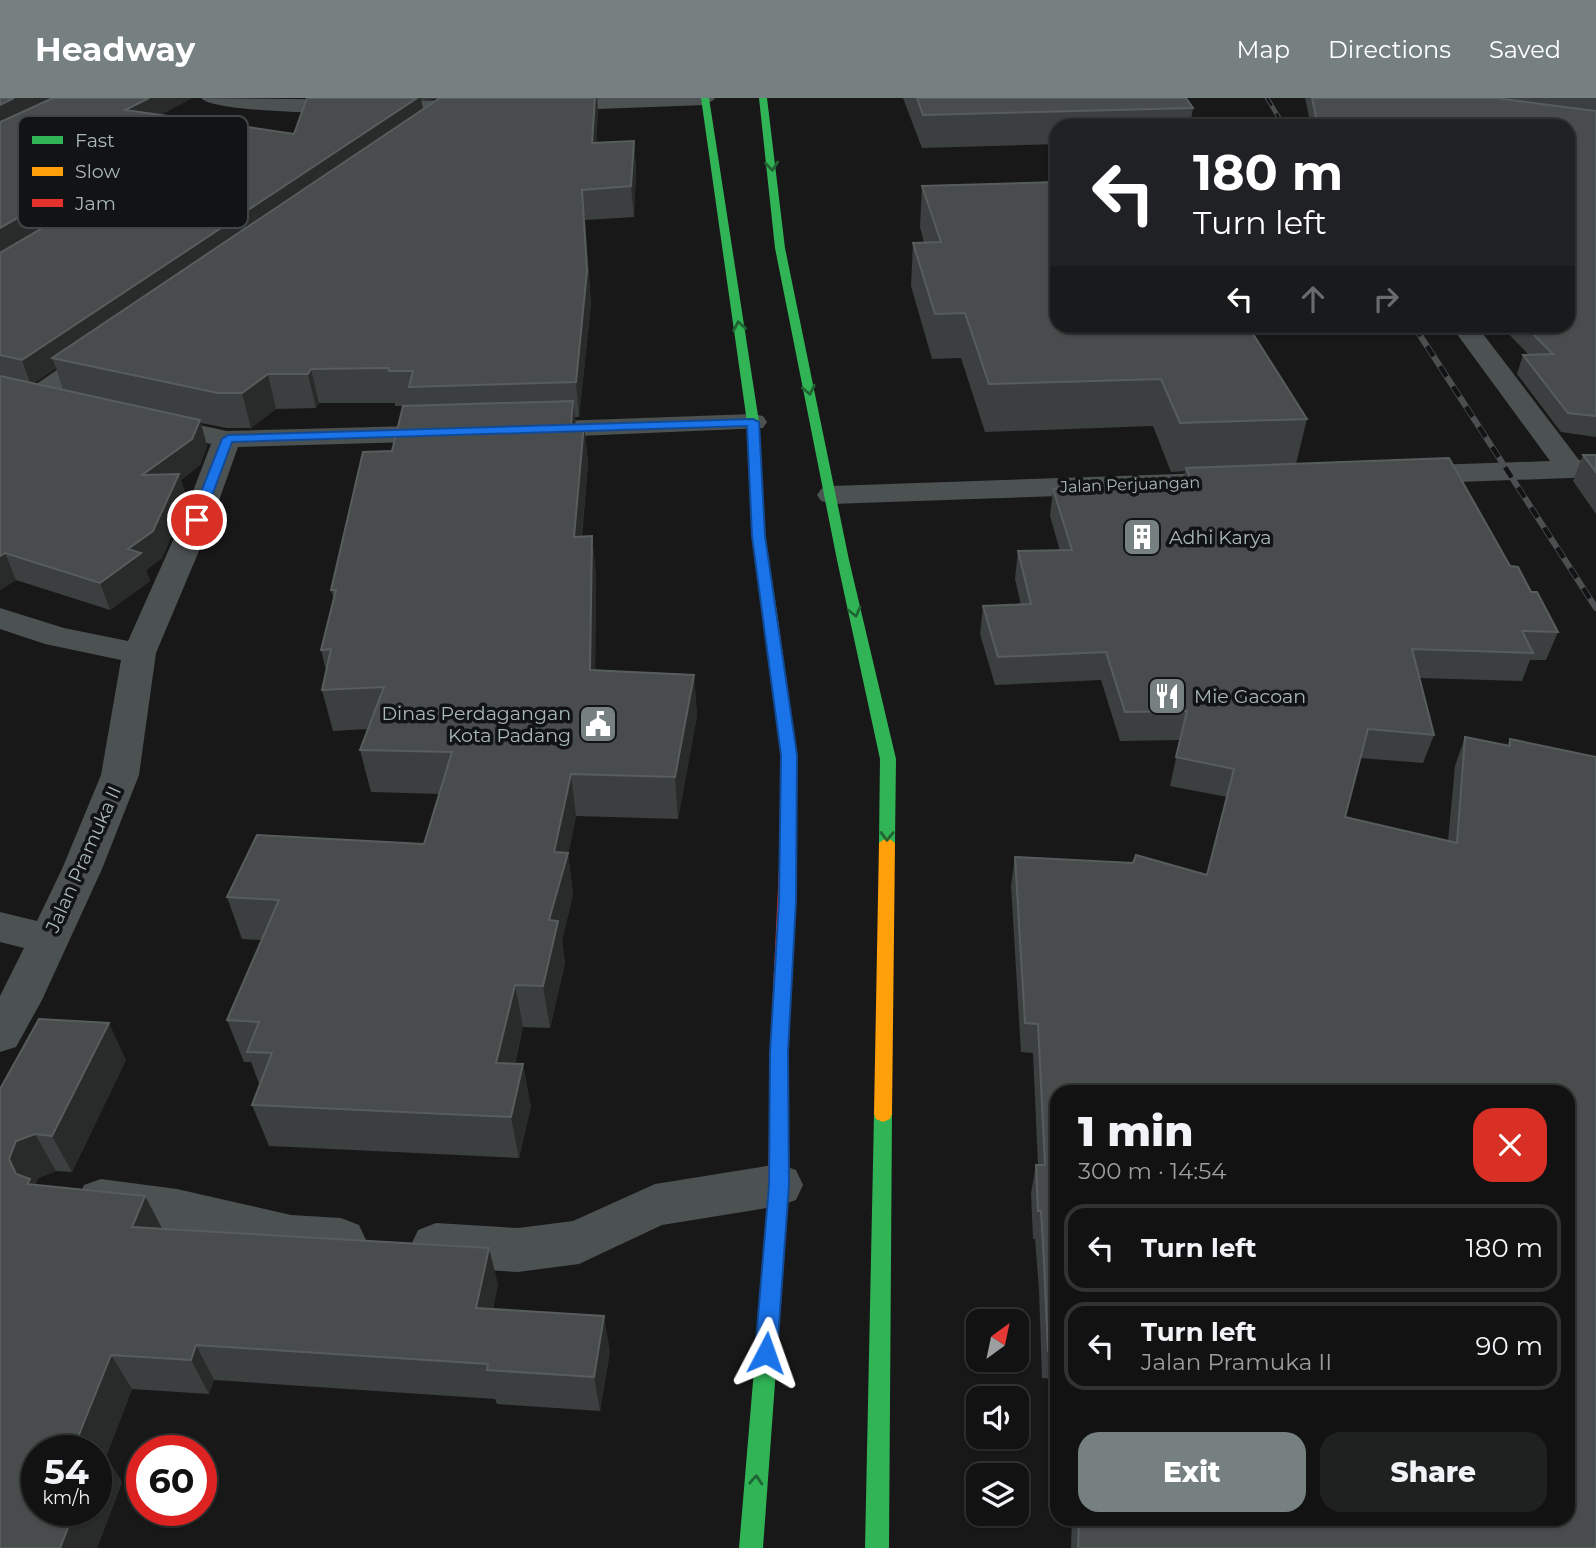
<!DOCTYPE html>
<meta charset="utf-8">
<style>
body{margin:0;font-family:Montserrat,sans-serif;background:#1f2020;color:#f1f3f6;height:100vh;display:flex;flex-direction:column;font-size:26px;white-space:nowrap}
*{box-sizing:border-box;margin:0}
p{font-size:23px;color:#9c9e9f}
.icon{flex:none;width:38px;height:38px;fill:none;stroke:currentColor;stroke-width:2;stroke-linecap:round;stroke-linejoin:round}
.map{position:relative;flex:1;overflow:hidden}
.drawer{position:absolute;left:1050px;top:987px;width:525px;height:441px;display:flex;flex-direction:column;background:#121212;border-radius:21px;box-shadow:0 2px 5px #0004,0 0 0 2px #313232}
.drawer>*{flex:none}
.top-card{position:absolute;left:1050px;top:21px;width:525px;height:214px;border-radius:21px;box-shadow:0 2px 5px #0004,0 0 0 2px #313232;background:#202124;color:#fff;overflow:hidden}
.needle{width:46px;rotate:33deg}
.fabs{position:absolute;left:966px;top:1211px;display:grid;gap:14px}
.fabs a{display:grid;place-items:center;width:63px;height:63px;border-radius:14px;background:#121212;box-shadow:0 2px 5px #0004,0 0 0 2px #313232;font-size:35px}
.speed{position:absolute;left:21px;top:1337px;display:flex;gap:14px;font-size:35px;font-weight:700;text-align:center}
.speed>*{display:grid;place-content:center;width:91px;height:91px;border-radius:50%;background:#121212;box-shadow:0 2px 5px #0004,0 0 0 2px #313232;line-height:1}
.speed small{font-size:18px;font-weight:400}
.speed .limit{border:10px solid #d22;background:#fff;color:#111}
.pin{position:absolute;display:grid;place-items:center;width:60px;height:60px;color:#fff;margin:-30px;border:4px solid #fff;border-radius:50%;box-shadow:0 2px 7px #0007}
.me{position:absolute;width:77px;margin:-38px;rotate:4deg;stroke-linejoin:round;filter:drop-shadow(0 0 5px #0008)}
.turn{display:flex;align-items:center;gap:24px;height:147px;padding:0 28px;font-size:32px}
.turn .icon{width:91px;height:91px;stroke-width:2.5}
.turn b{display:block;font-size:49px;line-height:60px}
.lanes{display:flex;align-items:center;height:66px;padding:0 28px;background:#0003;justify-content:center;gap:35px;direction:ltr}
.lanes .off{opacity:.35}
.round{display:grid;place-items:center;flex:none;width:74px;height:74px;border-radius:21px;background:#1f2020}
.headline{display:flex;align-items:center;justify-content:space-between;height:119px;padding:0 28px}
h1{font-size:42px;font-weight:800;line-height:52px}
.button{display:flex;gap:14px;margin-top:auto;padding:14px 28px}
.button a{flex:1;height:80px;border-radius:21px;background:#768081;color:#fff;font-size:28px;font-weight:800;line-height:80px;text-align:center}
.button a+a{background:#1f2020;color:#f1f3f6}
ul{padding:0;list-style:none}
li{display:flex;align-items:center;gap:21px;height:88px;margin:0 14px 10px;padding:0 14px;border:4px solid #313232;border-radius:21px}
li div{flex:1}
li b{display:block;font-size:26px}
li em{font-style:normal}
header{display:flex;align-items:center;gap:42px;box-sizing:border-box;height:98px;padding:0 35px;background:#768081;color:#fff}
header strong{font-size:33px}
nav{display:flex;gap:38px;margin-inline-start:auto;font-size:24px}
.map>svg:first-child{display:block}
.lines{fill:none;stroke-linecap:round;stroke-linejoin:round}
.street{fill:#4c5151;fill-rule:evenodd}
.fast{fill:#30b455;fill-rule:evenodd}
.slow{fill:#ff9f0a;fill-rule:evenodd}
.jam{fill:#e5322d;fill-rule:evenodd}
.rail-far1-casing{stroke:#4c4f50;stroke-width:4.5}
.rail-casing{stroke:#4c4f50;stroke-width:6}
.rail-far1{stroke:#121314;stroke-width:2.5;stroke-dasharray:9;stroke-linecap:butt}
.rail{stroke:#121314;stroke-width:4.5;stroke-dasharray:12;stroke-linecap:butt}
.wall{fill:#3c3f3f;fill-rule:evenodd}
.shaded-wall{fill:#292a2a}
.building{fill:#484c4c;stroke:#575d5d;stroke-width:2}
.oneway{stroke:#216434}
.route{fill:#1a73e8;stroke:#114b97;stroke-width:2}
.labels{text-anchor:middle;stroke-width:7;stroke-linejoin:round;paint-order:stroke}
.far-street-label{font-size:16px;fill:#a9b8b9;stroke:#121314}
.poi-label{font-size:19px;fill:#a9b8b9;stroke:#121314;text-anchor:start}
.street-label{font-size:19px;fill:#a9b8b9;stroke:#121314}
.key{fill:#121314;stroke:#3f4546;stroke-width:2}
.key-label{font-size:19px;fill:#a9b8b9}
</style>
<header>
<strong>Headway</strong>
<nav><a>Map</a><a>Directions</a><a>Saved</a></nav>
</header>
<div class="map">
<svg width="1596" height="1450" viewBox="0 0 1596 1450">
<rect width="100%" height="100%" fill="#181818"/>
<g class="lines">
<!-- street -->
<path class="street" d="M201 0 478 3 488 9 478 15C440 15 217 20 201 0Z
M577 0H714L715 1 705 7 545 13 535 7 545 1Z
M1451 228H1477L1579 362 1596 361V379L1404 386 1394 383 1389 377 1394 371 1404 368 1550 363Z
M104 244 113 246 117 252 113 258 46 305 36 307 26 305 22 299 26 293 95 246Z
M753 316 763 318 767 324 763 330 532 340 522 338 518 332 522 326 532 324Z
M152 317 227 333 447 327 457 329 461 335 457 341 447 343 238 349 212 422 156 555 139 677 102 771 42 902 16 949 0 954V898L24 850 0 844V814L37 823 62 771 101 677 121 562 45 546 0 531V510L64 530 128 543 182 422 211 346 142 331 138 325 142 319Z
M1236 374 1246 377 1251 383 1246 389 1236 392 832 406 821 403 817 397 821 391 832 388Z
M779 1066 796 1072 803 1087 796 1102 779 1108 662 1127 579 1166 518 1174 436 1169 418 1162 411 1147 418 1132 436 1125 518 1130 573 1123 655 1086Z
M101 1081 177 1091 291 1117 341 1120 359 1127 366 1142 359 1157C306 1176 232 1145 179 1134 147 1127 115 1128 84 1117L77 1102 84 1087Z"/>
<!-- fast -->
<path class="fast" d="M701 0H709L759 324 765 438 776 508 769 512 762 508 753 438 747 324Z
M759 0H767L785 150 849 462 896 661 895 745 887 751 879 745 880 661 837 462 775 150Z
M883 1008 890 1011 892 1016 889 1450H865L874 1016 876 1011Z
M778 1097 785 1100 788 1106 763 1450H739L768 1106 771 1100Z"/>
<!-- slow -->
<path class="slow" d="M769 504 776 508 797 657 796 749 788 755 780 749 781 657 762 508Z
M887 739 895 745 892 1016 890 1021 883 1024 876 1021 874 1016 879 745Z"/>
<!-- jam -->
<path class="jam" d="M788 743 796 749 788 954V1106L785 1112 778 1115 771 1112 768 1106 770 954 780 749Z"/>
<defs>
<path id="rail-far1" d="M1267 0 1284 28"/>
<path id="rail" d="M1414 228 1596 510"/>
</defs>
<!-- rail-far1 casing -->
<use href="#rail-far1" class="rail-far1-casing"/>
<!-- rail casing -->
<use href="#rail" class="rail-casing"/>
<!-- rail-far1 -->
<use href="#rail-far1" class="rail-far1"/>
<!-- rail -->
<use href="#rail" class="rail"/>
</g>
<!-- wall -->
<path class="wall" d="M0 0 190 21 195 41 294 36 307 0H597L598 14 596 45 634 43 636 73 634 119 585 122 591 206 579 319H575L576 326H584L588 364 582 439 592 438 596 478 595 573 694 577 697 618 678 721 576 718 568 757 573 796 562 843 565 865 550 930 523 929 515 966 531 1008 519 1060 269 1048 252 1007 260 988 251 964H244L227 922 262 842 242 841 227 799 424 746 440 696 371 694 360 652 368 631 333 633 322 592 326 572 321 552 334 501 331 492 412 308H395V305H319L316 310 276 311 251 330H227L201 325 207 348 200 367 181 382 187 402 162 460 146 472 150 483 110 512 16 482 0 492ZM438 1 423 12 421 2ZM56 270 63 292 34 285Z
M903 0H1186L1193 10 1190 28H1057V46L922 50Z
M1305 0H1496L1596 13V339L1561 334 1517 276 1523 257H1529L1501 228H1568V28H1311Z
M1501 0H1596V13Z
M1057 84V228H1248L1307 321 1296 366 1449 360 1510 468 1518 469 1531 494H1537L1558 534 1546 562H1530L1522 583 1419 580 1434 637 1423 665 1360 660 1345 719 1448 743 1455 668 1465 639 1507 647 1510 641 1596 659V1450H1071L1072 1421H1568V994H1057V1281L1042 1280 1039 1192 1035 1141H1033L1031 1095 1036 1067H1038L1033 955 1021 954 1011 788 1015 759 1133 765 1136 757 1207 777 1227 699 1170 688 1180 642 1120 643 1101 582 995 587 980 536 983 508 1021 507 1015 481 1018 453H1060L1050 418 1053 391 1182 389 1185 373 1171 374 1153 328 985 334 961 260 932 261 911 188 913 145H924L920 129 922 88Z
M1583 357H1596V416L1573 383Z
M126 962 72 1074 56 1073 38 1080 35 1087 145 1098 162 1131 498 1186 493 1211 610 1253 600 1313 497 1306 495 1301 214 1282 209 1296 132 1291 106 1359 122 1384 97 1450 0 991Z"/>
<!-- shaded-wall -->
<path class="shaded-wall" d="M14 0H61L0 31V7Z
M149 0H193L131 33 125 12Z
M417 0H421L424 18 52 260 56 270 31 287 22 262Z
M595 0H597L598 14 595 75 592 45Z
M190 21 195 42 0 158V130Z
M634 43 636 73 634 119 631 88Z
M582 92 591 206 579 319 576 284Z
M311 271 319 305 316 310 308 276Z
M268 276 276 311 251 330 242 295Z
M573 303 577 340 571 327Z
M200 322 207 348 200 367 181 382 187 402 162 460 146 472 150 483 110 512 100 485 128 451 142 377Z
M584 326 588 364 578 479 574 439Z
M592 438 596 478 595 613 590 572Z
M5 455 16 482 0 492V458Z
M694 577 697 618 678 721 675 679Z
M571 676 576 718 568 757 573 796 562 843 565 865 550 930 543 888 549 822 554 754Z
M515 887 523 929 505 1007 496 965Z
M109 925 126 962 72 1074 52 1038Z
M523 966 531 1008 519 1060 511 1019Z
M35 1036 56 1073 38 1080 31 1097 16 1076 9 1061 16 1043Z
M145 1098 164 1134 132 1129Z
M489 1150 498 1186 485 1245 476 1210Z
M604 1218 610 1253 600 1313 594 1279Z
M196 1247 214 1282 209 1296 191 1262Z
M111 1257 132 1291 106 1359 122 1384 97 1450H60L75 1412H96V1353L74 1349Z"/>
<!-- building -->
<path class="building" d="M0 0H14L0 7Z
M53 0H149L125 12 190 21 0 130V24Z
M307 0H417L22 262 0 257V155L221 25 294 36Z
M440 0H595L592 45 634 43 631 88 582 92 587 173 576 284 409 289 413 273H389V270L311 271 308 276H268L242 295H218L52 260Z
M917 0H1186L1193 10 923 17Z
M1312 0H1496L1596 13V318L1568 315 1523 257 1553 256 1525 228H1568V28H1318Z
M1057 84V228H1248L1307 321 1180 325 1161 281 989 286 965 215 935 216 913 145 941 144 922 88Z
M0 278 200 322 192 341 142 377 179 376 153 433 128 451 141 455 100 485 5 455 0 458Z
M573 303 571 327 584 326 574 439 592 438 590 572 694 577 675 679 571 676 554 754 568 755 549 822 558 823 543 888 515 887 496 965 523 966 511 1019 252 1007 272 955 247 954 259 924 227 922 279 802 227 799 257 737 424 746 452 654 360 652 384 589 322 592 331 551 321 552 336 492H331L363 354 392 353 403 308Z
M1583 357H1596V374Z
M1449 360 1510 468 1518 469 1531 494H1537L1558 534 1522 533 1533 555 1412 551 1434 637 1368 631 1345 719 1457 745 1465 639 1510 648V641L1596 659V1450H1078L1079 1421H1568V994H1057V1254L1048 1253 1044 1164 1041 1113H1038L1036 1067H1045L1038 926 1025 925 1015 759 1133 765 1136 757 1207 777 1234 671 1176 659 1187 613 1125 614 1106 554 998 559 983 508 1031 506 1018 453 1072 452 1053 391 1194 389 1186 370Z
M39 921 109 925 52 1038 35 1036 16 1043 9 1061 16 1076 30 1081 27 1086 145 1098 132 1129 489 1150 476 1210 604 1218 594 1279 487 1272 488 1266 196 1247 191 1262 111 1257 74 1349 100 1351 96 1361V1353H37V1412H75L60 1450H0V991Z"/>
<!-- one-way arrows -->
<defs><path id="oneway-chevron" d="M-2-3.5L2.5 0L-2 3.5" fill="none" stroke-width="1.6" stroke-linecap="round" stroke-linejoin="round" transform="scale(1.75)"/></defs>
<g class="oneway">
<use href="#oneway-chevron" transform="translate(772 68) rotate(84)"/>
<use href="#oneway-chevron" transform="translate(739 228) rotate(-100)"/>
<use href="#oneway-chevron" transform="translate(809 292) rotate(78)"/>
<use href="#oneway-chevron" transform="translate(855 514) rotate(77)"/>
<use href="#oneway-chevron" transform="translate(887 738) rotate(91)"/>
<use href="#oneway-chevron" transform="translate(756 1382) rotate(-86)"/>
</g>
<!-- route -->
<path class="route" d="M753 321 759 324 765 438 797 657 796 803 788 954 789 1087 777 1255 774 1262 766 1265 758 1262 755 1255 769 1087 770 954 779 803 781 657 752 438 747 328 232 344 203 422 197 426 190 422 222 341 228 337Z"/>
<!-- icons -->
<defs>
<symbol id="building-square" viewBox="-11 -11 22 22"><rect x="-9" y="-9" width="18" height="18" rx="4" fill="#768081" stroke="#121314"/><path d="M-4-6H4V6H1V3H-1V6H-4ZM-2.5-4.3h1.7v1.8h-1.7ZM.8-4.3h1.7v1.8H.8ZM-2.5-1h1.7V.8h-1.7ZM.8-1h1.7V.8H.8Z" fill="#fff"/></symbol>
<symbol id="restaurant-square" viewBox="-11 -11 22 22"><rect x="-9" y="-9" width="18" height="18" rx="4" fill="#768081" stroke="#121314"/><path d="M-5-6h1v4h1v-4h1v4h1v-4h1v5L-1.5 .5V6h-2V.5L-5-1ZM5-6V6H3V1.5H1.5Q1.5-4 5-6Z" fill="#fff"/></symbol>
<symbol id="civic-square" viewBox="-11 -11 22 22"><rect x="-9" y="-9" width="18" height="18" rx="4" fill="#768081" stroke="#121314"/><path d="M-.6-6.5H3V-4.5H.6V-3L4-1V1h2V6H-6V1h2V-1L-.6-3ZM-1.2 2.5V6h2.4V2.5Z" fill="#fff"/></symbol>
</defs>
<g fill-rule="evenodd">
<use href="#building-square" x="1120" y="417" width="44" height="44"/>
<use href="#restaurant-square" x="1145" y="576" width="44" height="44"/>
<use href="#civic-square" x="576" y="604" width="44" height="44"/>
</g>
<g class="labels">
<!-- far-street labels -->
<g class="far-street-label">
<text transform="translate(1130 386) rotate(-2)" y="6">Jalan Perjuangan</text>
</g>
<!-- poi labels -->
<g class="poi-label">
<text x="1169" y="446">Adhi Karya</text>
<text x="1194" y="605">Mie Gacoan</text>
<text x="571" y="622" text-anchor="end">Dinas Perdagangan<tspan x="571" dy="22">Kota Padang</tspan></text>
</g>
<!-- street labels -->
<g class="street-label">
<text transform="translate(83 761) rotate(-66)" y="7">Jalan Pramuka II</text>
</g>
</g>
<!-- legend -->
<rect x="18" y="18" width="230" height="112" rx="10" class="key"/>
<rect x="32" y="38" width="31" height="8" fill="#30b455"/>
<rect x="32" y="69" width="31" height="9" fill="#ff9f0a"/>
<rect x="32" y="101" width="31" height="8" fill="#e5322d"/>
<g class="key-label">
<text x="75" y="49">Fast</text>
<text x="75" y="80">Slow</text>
<text x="75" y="112">Jam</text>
</g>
</svg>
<div class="fabs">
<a><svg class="needle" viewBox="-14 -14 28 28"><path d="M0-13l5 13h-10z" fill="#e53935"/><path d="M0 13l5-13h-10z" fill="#9c9e9f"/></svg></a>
<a><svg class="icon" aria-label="sound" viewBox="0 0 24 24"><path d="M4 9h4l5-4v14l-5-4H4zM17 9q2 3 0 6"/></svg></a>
<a><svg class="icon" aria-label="layers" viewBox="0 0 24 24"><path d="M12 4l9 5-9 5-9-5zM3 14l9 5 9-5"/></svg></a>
</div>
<div class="speed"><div>54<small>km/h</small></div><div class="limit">60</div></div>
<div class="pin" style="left:197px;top:422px;background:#d93025"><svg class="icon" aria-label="arrive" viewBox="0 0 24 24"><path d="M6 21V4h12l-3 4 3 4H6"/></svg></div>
<svg class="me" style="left:766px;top:1255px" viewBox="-20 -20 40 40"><path d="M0-17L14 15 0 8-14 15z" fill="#1a73e8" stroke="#fff" stroke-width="4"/></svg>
<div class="top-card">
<div class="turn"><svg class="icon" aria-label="left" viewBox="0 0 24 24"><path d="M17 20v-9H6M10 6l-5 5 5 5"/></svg><div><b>180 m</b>Turn left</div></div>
<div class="lanes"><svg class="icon" aria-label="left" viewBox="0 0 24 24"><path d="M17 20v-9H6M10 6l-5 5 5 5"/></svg><svg class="icon off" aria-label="ahead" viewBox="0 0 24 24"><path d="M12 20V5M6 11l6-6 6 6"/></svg><svg class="icon off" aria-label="right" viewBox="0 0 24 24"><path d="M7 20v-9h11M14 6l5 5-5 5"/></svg></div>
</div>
<section class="drawer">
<div class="headline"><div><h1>1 min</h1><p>300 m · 14:54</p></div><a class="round" style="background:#d93025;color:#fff"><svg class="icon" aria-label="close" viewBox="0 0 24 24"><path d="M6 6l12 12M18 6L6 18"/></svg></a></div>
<ul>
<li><svg class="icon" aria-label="left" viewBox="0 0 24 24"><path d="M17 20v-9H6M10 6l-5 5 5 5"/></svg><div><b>Turn left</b></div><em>180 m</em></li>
<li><svg class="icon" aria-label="left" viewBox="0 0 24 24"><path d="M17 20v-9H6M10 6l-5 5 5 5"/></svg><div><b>Turn left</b><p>Jalan Pramuka II</p></div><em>90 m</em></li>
</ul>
<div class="button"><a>Exit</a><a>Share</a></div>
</section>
</div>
